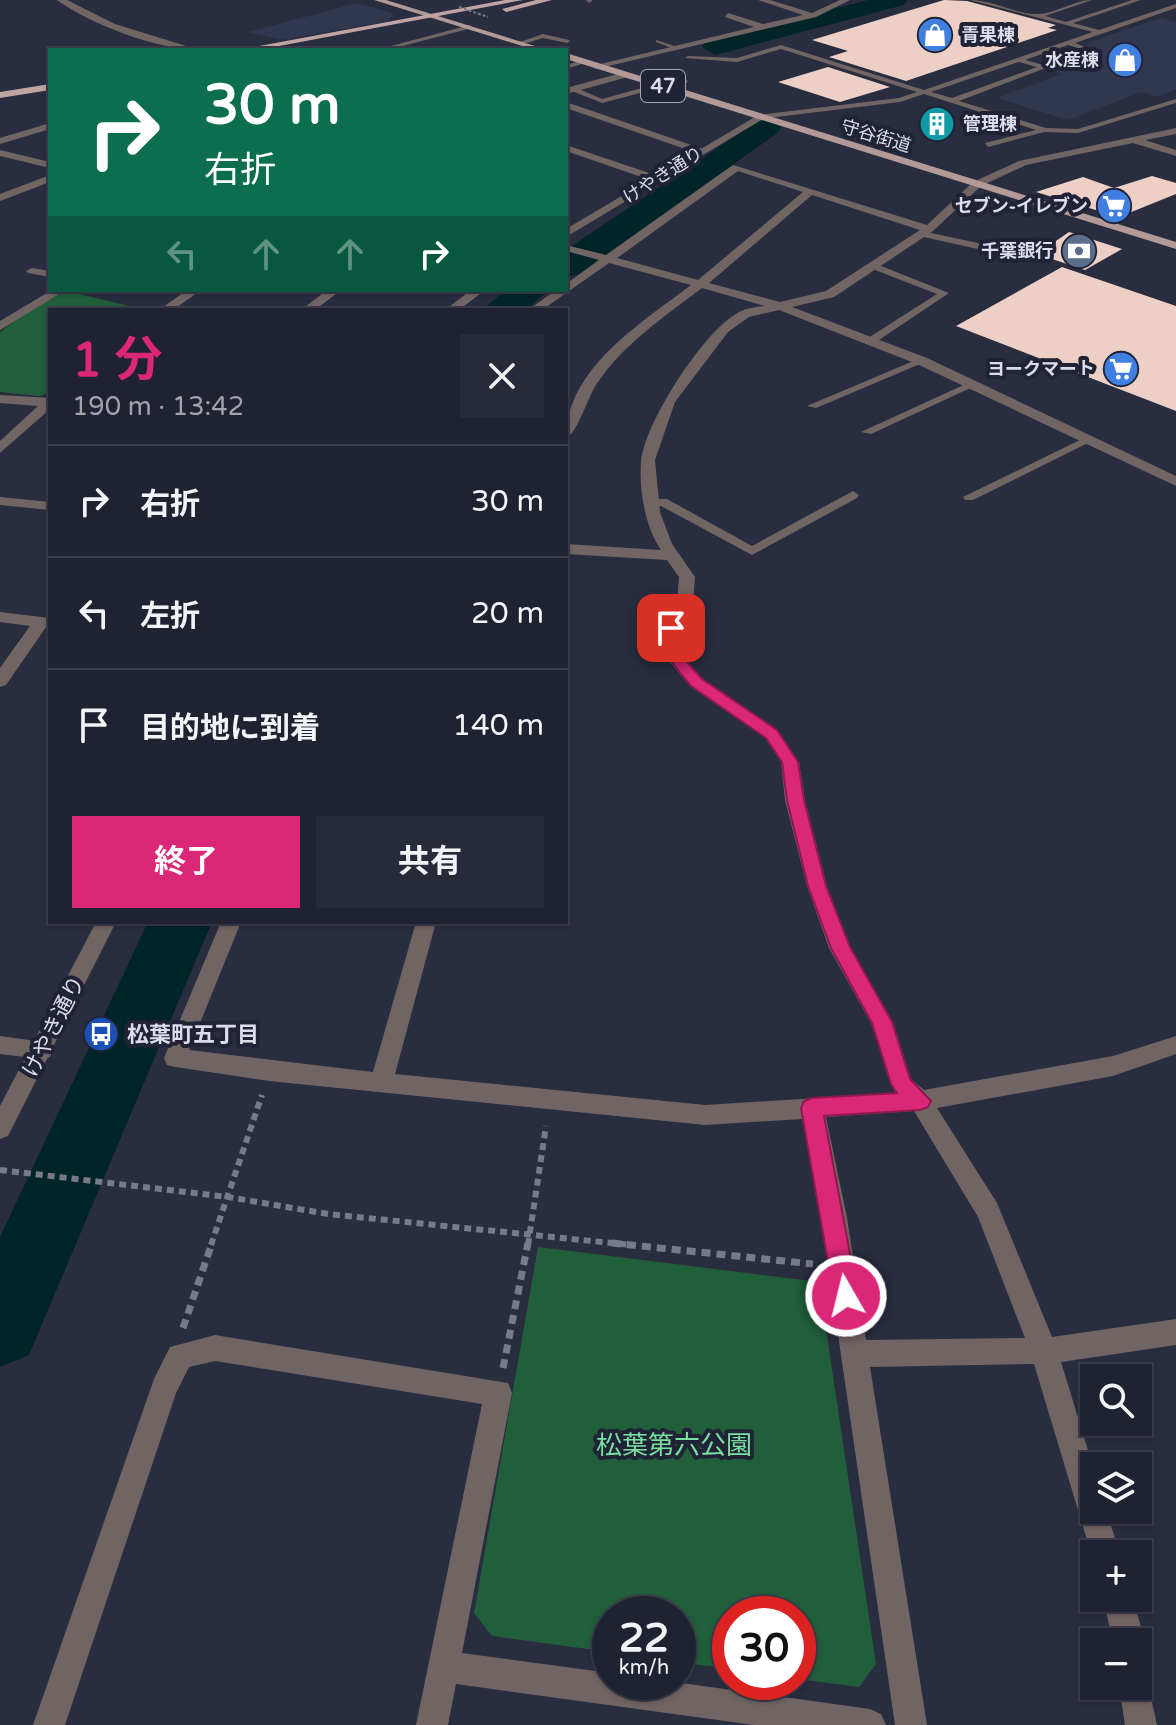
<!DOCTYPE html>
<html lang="ja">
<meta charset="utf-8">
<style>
body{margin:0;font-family:"Varela Round","Noto Sans JP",sans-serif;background:#272a38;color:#f1f3f6;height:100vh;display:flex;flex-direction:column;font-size:30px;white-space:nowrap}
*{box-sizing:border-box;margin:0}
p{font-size:26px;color:#a1a4ab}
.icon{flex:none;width:44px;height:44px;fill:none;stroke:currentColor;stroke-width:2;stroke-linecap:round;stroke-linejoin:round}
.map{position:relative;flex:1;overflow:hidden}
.panel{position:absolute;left:48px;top:308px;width:520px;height:616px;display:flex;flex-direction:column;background:#1f2230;border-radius:0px;box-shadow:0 2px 6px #0004,0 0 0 2px #3c3f4c}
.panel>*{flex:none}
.top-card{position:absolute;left:48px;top:48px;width:520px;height:244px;border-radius:0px;box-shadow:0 2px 6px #0004,0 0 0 2px #3c3f4c;background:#0b6e4f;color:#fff;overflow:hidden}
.fabs{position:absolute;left:1080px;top:1364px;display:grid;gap:16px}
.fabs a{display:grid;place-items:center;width:72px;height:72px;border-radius:0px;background:#1f2230;box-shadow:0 2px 6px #0004,0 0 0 2px #3c3f4c;font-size:40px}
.speed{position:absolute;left:592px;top:1596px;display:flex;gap:16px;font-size:40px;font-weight:700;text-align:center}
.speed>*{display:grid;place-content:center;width:104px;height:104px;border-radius:50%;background:#1f2230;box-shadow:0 2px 6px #0004,0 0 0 2px #3c3f4c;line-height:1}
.speed small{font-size:20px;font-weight:400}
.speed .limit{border:12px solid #d22;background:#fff;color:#111}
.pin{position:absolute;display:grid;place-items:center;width:68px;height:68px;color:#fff;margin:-34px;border-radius:16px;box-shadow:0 4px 12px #0006}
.me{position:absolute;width:88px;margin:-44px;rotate:352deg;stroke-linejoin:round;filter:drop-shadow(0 0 6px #0008)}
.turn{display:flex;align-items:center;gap:28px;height:168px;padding:0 24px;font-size:36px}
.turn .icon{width:104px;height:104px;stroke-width:2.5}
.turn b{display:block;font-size:56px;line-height:68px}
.lanes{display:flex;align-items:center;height:76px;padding:0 24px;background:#0003;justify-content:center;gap:40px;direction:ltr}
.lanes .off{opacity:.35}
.round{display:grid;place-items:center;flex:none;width:84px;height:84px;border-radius:0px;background:#272a38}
.overview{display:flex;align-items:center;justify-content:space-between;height:136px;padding:0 24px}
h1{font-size:48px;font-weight:700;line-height:60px;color:#db2777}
.cta{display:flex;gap:16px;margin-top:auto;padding:16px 24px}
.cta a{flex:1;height:92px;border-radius:0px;background:#db2777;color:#fff;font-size:32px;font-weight:700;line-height:92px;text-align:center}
.cta a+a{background:#272a38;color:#f1f3f6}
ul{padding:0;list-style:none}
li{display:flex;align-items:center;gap:24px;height:112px;padding:0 24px;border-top:2px solid #3c3f4c}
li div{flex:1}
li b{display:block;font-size:30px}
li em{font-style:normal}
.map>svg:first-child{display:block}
.built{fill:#323750}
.green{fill:#215e3a}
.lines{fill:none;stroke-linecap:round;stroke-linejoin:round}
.river{fill:#002529;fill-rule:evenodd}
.building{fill:#edcfc6}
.path-far1{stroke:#777a8a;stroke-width:6;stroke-dasharray:7 5;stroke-linecap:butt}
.path{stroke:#777a8a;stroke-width:7;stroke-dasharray:9 6;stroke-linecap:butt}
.service{fill:#716563;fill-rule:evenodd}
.minor{fill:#716563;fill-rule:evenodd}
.tertiary{fill:#716563;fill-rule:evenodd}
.primary{fill:#b39a97;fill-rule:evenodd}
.trunk{fill:#c0a4a1;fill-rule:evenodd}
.path-bridge{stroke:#777a8a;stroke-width:2;stroke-dasharray:3 2;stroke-linecap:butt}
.route{fill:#db2777;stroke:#8e194d;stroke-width:2}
.labels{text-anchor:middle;stroke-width:8;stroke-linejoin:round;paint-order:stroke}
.far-poi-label{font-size:18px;font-weight:bold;fill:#dbdeea;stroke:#202336;text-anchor:end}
.far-street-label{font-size:18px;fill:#dbdeea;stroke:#202336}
.shield{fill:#202336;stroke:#a3a6b4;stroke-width:2}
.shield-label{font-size:20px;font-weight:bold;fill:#dbdeea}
.street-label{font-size:22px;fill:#dbdeea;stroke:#202336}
.poi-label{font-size:22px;font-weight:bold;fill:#dbdeea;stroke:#202336;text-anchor:start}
.near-park-label{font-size:26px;fill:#79e19f;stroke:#202336}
</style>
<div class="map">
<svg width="1176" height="1725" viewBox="0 0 1176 1725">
<rect width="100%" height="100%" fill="#292d40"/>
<!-- built -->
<path class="built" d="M357 3 394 14 388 21 282 40 248 32Z
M1160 18 1176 22V89L1158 97 1141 92 1068 120 997 98 1061 74 1047 69 1100 51 1084 44Z"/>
<!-- green -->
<path class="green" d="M66 291 146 310H50V392L39 396 0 392V332L27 312Z
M538 1247 819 1282 876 1664 859 1687 798 1679V1614H730V1669L678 1662V1614H610V1652L492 1636 474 1613Z"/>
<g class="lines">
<!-- river -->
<path class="river" d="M868 0H908L904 5 715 55 702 47 706 41Z
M766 119 776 122 781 128 776 134 579 274 566 277V250L756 122Z
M506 290H549L526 310H482Z
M148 922H212L29 1355 0 1367V1237Z"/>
</g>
<!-- building -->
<path class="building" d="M944 0 967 1 1056 25 1048 28 1057 30 906 81 829 57 848 51 812 40Z
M828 67 890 87 840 102 778 82Z
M1152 176 1176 183V194L1119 217 1036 192 1083 177 1114 188Z
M1069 232 1122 249 1085 270 1037 254Z
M1062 267 1176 306V411L956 326Z"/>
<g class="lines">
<!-- path-far1 -->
<path class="path-far1" d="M0 1170 228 1197 328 1214 631 1245
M211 1245 262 1095
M528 1245 546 1126"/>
<!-- path -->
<path class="path" d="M612 1243 813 1264
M183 1328 212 1243
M503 1368 528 1243"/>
<!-- service -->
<path class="service" d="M586 0H592V1L589 3Z
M970 0C993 0 1018 15 1038 14 1056 14 1073 0 1092 0L1045 16 1066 22 1132 0H1141L1073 23 1099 30 1176 4V8L1075 43 1093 50 959 101 1046 128 1078 129 1176 99V103L1078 133 1044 132 988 147 985 143 1036 130 924 94 900 102 760 119 757 115 899 98 917 92 781 49 737 62 685 58 688 56 737 58 781 45 924 90 1093 32ZM1068 45 1084 50 1044 65 1025 60ZM1019 62 1037 67 952 98 931 92Z
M470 25 472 28 387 50H376Z
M543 34 569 40 570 41 567 43 543 38 520 45 517 43Z
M656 40 677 47 674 49 656 42Z
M583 60 585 63 566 69V65Z
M685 78 688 82 667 89 663 87Z
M660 83 663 87 602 103 567 89 574 87 602 99Z
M922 231 987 245 992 248 987 251 919 236 918 234Z
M870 264H876L949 293 873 344H865V340L937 294 870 268Z
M918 359 927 361 816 408 807 406Z
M968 383 977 385 871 434 861 432Z
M1084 438 1094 440 973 500H965L963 497Z
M853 491 859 495 857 498 752 555 661 506 652 507 646 503 652 499H667L752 546Z"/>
<!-- minor -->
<path class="minor" d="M57 0H67L115 24 199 50C158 50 90 24 57 0Z
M758 0H770L812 13 840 0H850L816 17 596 69 592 66 754 27 725 17 728 13 763 24 803 15Z
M377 47 382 48 383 50H373Z
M625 72 628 77 566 94V88Z
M566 102 703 149 705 151 697 153 566 108Z
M50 123V129L0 144V138Z
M1176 128V134L1145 140 1176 150V156L1133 143 1026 165 981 186 933 231 834 297 792 307 927 358 1176 476V486L917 364 779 310 749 317 728 332 675 402 655 460 660 512 672 544 695 577 693 603 679 628 682 655 702 678 777 730 799 762 805 800 827 886 850 947 893 1022 911 1079 924 1090 1113 1056 1176 1036V1054L1113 1076 937 1108 997 1203 1052 1337 1176 1319V1345L1061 1362 1094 1470V1510H1106L1120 1554H1094V1563L1034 1364 870 1367 927 1725H895L821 1218 802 1119 705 1125 269 1081 175 1067 167 1065 164 1058 221 922H241L189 1050 373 1072 416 922H436L395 1074 705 1105 895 1093 871 1023 829 948 807 886 785 800 781 762 765 738 690 686 665 656 663 628 677 603 679 577 667 560 566 554V544L661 550C645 527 639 490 641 462 644 423 706 327 741 311 748 308 757 307 765 306L702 288C664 317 622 345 596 385 588 397 577 434 566 438 566 369 641 323 691 285L609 263 542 310H528L556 290H566V284L599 260 566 251V245L606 255 733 165 927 225 973 182 1019 161ZM738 171 803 192 698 280 617 258ZM812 195 920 230 826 291 780 302 709 283ZM914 1111 978 1217 1025 1338 866 1340 847 1218 826 1117Z
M566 145 661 177 662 179 653 181 566 151Z
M0 150 50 162V168L0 156Z
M50 175V182L0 201V194Z
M32 268 50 271V277L28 273 26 271Z
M52 290H66L0 330V321Z
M187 290H201L173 310H159Z
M327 290H341L315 310H301Z
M0 395 50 398V409L0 453V441L38 406 0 403Z
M0 612 50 618V628L46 627 6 685 0 687V668L30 626 0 622Z
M0 1036 50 1043 53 1050 50 1057 42 1059 0 1054Z
M215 1335 508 1383 512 1393 462 1653 610 1673V1682H674L870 1709 881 1714 886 1725H754L456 1684 448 1725H416L482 1404 215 1361 189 1367 176 1393 65 1725H33L154 1379 170 1347Z
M1103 1598H1133L1145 1642 1140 1653 1138 1642H1113Z
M1138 1671 1146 1675 1157 1725H1125L1119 1686H1138Z"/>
<!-- tertiary -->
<path class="tertiary" d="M760 114 763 119 566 237V229Z
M471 290H485L459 310H445Z
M0 497 50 502V510L0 505Z
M96 922H116L8 1136 0 1139V1106Z"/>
<!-- primary -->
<path class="primary" d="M374 0H386L548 50H535Z
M566 53 1176 242V249L566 59Z"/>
<!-- trunk -->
<path class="trunk" d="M505 0H523L258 50H238Z
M536 0H552L506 12 502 9Z
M50 84V90L0 98V92Z"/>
<!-- path-bridge -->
<path class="path-bridge" d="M459 7 488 17"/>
</g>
<!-- route -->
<path class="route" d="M671 624 679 628 682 656 702 679 777 730 798 762 804 800 826 886 850 947 892 1022 910 1079 931 1101 928 1107 920 1110 824 1116 858 1296 854 1304 846 1307 837 1304 834 1296 801 1108 804 1101 812 1098 897 1093 891 1084 872 1023 831 948 808 886 787 800 782 762 766 738 691 686 667 656 664 628Z"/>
<!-- icons -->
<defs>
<symbol id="shop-disc" viewBox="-11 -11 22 22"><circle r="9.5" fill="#3f7fe0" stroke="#202336"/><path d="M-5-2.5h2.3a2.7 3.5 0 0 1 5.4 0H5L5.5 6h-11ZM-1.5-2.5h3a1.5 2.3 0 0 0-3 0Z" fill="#fff"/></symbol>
<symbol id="building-disc" viewBox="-11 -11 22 22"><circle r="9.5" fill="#0f9aa8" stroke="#202336"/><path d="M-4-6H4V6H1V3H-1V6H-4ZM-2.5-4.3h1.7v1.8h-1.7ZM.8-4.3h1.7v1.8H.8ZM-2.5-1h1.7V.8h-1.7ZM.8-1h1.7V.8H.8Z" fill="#fff"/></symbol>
<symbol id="supermarket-disc" viewBox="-11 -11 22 22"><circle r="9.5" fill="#3f7fe0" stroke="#202336"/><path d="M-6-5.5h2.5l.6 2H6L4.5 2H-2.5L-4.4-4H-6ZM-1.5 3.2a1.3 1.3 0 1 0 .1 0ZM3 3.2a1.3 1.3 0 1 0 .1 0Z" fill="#fff"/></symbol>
<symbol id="bank-disc" viewBox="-11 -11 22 22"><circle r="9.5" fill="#5c6f8a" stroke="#202336"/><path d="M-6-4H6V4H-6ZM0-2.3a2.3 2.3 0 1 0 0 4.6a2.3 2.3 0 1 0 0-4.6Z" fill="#fff"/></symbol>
<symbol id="bus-disc" viewBox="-11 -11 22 22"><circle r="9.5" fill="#1a4fb4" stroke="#202336"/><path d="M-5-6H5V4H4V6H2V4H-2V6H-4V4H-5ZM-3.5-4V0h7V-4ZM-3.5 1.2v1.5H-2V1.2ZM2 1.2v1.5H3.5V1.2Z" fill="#fff"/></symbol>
</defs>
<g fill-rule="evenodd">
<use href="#shop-disc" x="915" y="15" width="40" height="40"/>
<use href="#shop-disc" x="1105" y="40" width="40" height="40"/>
<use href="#building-disc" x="917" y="104" width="40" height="40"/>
<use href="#supermarket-disc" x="1094" y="186" width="40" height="40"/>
<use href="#bank-disc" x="1059" y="231" width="40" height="40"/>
<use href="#supermarket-disc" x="1101" y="349" width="40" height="40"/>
<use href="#bus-disc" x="81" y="1014" width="40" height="40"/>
</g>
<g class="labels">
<!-- far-poi labels -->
<g class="far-poi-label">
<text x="961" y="41" text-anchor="start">青果棟</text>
<text x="1099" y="66">水産棟</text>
<text x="963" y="130" text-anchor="start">管理棟</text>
<text x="1088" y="212">セブン-イレブン</text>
<text x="1053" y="257">千葉銀行</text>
<text x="1095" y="375">ヨークマート</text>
</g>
<!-- far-street labels -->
<g class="far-street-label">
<text transform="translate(876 136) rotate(17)" y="6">守谷街道</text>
<text transform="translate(663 175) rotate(-32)" y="6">けやき通り</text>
</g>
<!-- shield labels -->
<rect class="shield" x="641" y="70" width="44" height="32" rx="6"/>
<g class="shield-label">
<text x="663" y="93">47</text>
</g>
<!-- street labels -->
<g class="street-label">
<text transform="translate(53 1026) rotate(-63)" y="8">けやき通り</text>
</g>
<!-- poi labels -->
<g class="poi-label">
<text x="127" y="1042">松葉町五丁目</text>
</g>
<!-- near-park labels -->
<g class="near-park-label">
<text x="674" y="1454">松葉第六公園</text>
</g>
</g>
</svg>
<div class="fabs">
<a><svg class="icon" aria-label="search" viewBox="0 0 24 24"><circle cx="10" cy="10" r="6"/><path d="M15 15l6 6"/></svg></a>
<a><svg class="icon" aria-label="layers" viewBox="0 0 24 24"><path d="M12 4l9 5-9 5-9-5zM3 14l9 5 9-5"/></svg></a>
<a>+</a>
<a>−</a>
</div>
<div class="speed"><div>22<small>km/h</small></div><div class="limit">30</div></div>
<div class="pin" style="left:671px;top:628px;background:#d93025"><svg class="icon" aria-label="arrive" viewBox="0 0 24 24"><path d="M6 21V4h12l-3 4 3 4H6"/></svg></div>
<svg class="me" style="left:846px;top:1296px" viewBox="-20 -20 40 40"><circle r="17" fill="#db2777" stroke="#fff" stroke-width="3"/><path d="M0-11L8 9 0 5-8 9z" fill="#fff"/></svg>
<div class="top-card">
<div class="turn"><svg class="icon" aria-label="right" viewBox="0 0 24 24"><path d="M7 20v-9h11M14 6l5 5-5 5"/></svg><div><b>30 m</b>右折</div></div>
<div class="lanes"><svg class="icon off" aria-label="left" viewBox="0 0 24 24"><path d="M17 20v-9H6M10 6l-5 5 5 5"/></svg><svg class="icon off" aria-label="ahead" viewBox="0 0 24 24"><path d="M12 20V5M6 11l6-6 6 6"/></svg><svg class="icon off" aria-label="ahead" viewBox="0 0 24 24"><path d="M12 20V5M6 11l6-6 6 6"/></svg><svg class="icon" aria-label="right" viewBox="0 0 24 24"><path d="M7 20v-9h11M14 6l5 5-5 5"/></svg></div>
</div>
<section class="panel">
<div class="overview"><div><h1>1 分</h1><p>190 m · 13:42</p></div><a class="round"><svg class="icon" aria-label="close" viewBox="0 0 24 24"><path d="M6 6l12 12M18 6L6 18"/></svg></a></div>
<ul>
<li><svg class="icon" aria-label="right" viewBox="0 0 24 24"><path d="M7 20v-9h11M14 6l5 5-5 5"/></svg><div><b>右折</b></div><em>30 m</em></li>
<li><svg class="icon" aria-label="left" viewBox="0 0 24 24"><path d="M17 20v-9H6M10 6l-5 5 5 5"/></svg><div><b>左折</b></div><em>20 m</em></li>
<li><svg class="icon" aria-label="arrive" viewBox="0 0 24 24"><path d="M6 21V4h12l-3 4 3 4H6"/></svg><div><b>目的地に到着</b></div><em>140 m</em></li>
</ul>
<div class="cta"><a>終了</a><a>共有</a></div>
</section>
</div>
